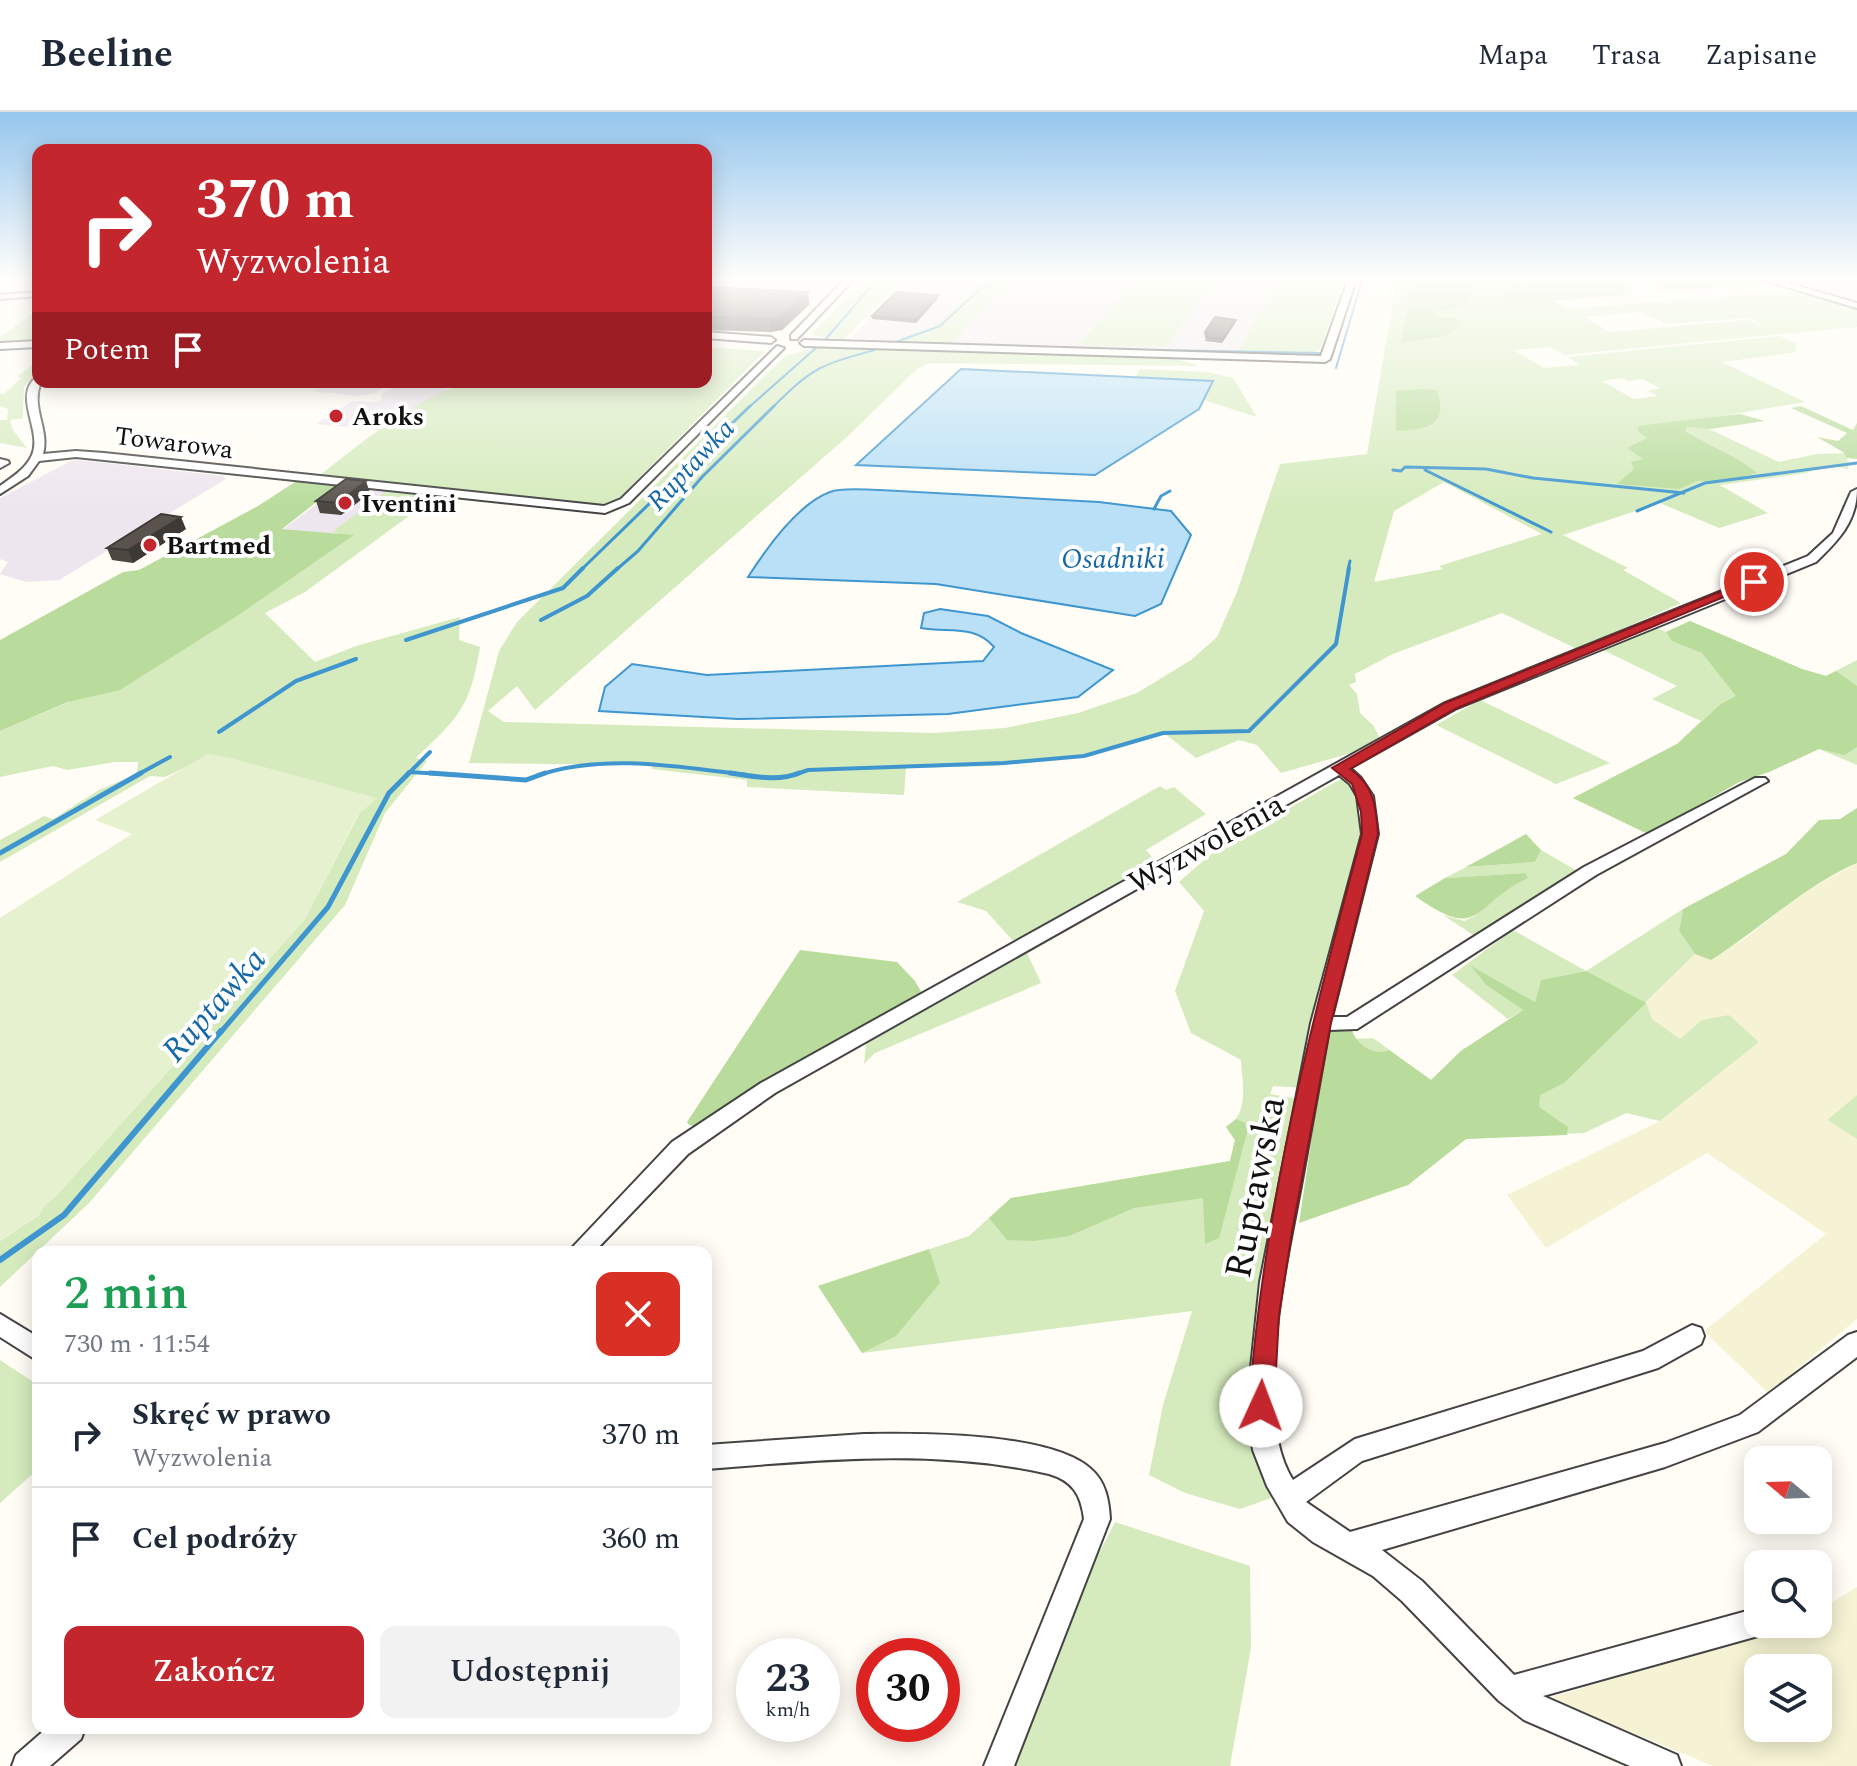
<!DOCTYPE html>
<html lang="pl">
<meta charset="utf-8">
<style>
body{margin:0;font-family:Spectral,serif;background:#f2f2f3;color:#1f2937;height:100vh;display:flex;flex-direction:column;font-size:30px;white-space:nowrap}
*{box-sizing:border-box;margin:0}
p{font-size:26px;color:#747a83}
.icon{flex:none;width:44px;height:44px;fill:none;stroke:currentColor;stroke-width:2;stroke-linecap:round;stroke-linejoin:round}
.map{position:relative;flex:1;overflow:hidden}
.sheet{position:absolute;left:32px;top:1134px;width:680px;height:488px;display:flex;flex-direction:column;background:#fff;border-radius:16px;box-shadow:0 4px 20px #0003}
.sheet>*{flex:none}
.banner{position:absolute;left:32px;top:32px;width:680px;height:244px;border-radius:16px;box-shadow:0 4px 20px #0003;background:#c4262e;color:#fff;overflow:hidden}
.needle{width:52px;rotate:289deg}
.buttons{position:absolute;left:1744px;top:1334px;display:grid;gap:16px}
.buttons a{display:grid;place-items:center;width:88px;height:88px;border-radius:16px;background:#fff;box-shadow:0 4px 20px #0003;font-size:40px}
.speed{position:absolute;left:736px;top:1526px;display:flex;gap:16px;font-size:40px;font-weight:700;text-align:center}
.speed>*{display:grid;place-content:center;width:104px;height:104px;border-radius:50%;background:#fff;box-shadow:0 4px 20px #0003;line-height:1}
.speed small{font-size:20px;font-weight:400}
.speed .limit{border:12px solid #d22;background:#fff;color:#111}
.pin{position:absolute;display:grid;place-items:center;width:68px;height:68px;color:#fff;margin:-34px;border:4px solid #fff;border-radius:50%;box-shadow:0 2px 8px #0007}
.me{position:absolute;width:88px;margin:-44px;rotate:2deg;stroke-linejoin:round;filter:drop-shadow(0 0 6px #0008)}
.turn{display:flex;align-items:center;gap:28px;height:168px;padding:0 32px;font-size:36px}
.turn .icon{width:104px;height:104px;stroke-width:2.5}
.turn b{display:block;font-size:56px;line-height:68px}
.then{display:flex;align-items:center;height:76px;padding:0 32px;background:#0003;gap:16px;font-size:30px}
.round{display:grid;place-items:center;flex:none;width:84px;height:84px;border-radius:16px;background:#f2f2f3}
.summary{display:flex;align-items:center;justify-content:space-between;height:136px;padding:0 32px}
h1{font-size:48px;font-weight:600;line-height:60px;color:#1e9e55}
.primary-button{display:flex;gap:16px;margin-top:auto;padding:16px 32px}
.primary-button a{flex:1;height:92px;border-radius:16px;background:#c4262e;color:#fff;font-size:32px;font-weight:600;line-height:92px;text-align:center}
.primary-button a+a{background:#f2f2f3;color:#1f2937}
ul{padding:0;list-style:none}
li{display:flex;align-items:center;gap:24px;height:104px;padding:0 32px;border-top:2px solid #e0e1e3}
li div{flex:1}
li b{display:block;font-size:30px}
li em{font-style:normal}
header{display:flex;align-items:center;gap:48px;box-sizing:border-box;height:112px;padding:0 40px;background:#fff;border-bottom:2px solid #e0e1e3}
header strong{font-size:38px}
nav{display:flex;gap:44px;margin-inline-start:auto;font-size:28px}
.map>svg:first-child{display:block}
.industrial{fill:#eee6ef}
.farmland{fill:#f6f3d4;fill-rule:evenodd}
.green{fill:#d5ebbd;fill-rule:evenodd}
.forest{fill:#b9dc9c}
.pitch{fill:#e6f2cf}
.water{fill:#b9e0f7;stroke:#3f96cf;stroke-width:2}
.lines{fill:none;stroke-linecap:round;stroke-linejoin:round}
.stream-far4{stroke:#3f96cf;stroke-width:2}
.stream-far3{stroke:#3f96cf;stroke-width:3}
.stream-far2{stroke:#3f96cf;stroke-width:4}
.stream-far1{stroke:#3f96cf;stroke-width:5}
.stream{stroke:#3f96cf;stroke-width:6}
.minor-casing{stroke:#444;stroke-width:4}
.minor{fill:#fff;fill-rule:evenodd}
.wall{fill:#4d4742}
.shaded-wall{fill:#3f3936}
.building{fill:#5a524d;stroke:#3f3936;stroke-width:2}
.route{fill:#c4262e;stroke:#7f191e;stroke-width:2}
.poi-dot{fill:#c4262e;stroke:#fff;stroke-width:3}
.labels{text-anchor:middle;stroke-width:8;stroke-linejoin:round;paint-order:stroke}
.far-poi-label{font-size:26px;font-weight:bold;fill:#111;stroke:#fff;text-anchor:start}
.far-street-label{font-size:26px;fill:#111;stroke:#fff}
.far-water-label{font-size:28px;font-style:italic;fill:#1768a6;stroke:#fff}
.street-label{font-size:32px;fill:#111;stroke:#fff}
.water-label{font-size:34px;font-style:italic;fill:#1768a6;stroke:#fff}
.near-street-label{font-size:38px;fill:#111;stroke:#fff}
</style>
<header>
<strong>Beeline</strong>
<nav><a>Mapa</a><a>Trasa</a><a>Zapisane</a></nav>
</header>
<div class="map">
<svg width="1857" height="1654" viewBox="0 0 1857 1654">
<rect width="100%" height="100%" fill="#fffdf5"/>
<!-- industrial -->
<path class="industrial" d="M706 165H839L809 193 763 190 706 193Z
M908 165H990L933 214 916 222 890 230 850 227Z
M1016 165H1139L1077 232 1167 234 1215 165H1281L1238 239 950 232Z
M1771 165H1857V187H1846Z
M328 270H392L375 281 357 284 313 279Z
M402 270H473L454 273 378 318 316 312 353 289 378 290 383 287 381 283Z
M79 348 224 364 226 367 59 468 26 470 0 462 8 450 0 447V386L71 349Z
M340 375 388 379 333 422 283 417Z"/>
<!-- farmland -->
<path class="farmland" d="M1857 751V983L1827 1008 1857 1027V1207L1768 1281 1704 1219 1826 1122 1707 1041 1546 1136 1507 1083 1660 1009 1759 930 1729 903 1680 927 1652 908 1646 891 1695 842 1711 847 1747 825 1802 781Z
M1857 1475V1654H1713L1549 1586 1796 1512H1818V1499ZM1758 1556H1818V1616H1758Z"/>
<!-- green -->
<path class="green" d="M870 165H904L844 227 814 224 812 221Z
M990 165H1016L950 232 890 230 933 214Z
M1139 165H1215L1167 234 1077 233Z
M1281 165H1344L1321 236 1315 240 1238 239Z
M1397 165H1413L1402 232 1449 223 1461 211 1455 205 1439 206 1433 199 1468 195 1478 165H1511L1505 192 1552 188 1568 197 1793 179 1857 196V215L1564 243 1550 235 1513 238 1544 256 1579 253 1568 245 1780 224 1795 231 1796 240 1722 250 1805 290 1692 309 1779 350 1816 342 1847 341 1848 357 1829 353 1806 361 1720 373 1768 401 1719 416 1660 391 1563 423 1628 456 1623 458 1681 491 1577 537 1502 501 1393 542 1355 562 1356 570 1349 573 1357 582 1360 601 1373 613 1383 632 1281 661 1257 633 1239 628 1196 646 1165 622 1082 646 1078 643 995 654 906 656 904 683 747 675V668L652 657V653L469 651 499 539 517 510 785 244 816 236 1171 245 1199 254 930 251 917 257 848 324 535 598 517 574 488 599 504 610 934 621 1005 616 1078 601 1137 581 1191 548 1217 525 1237 480 1280 352 1367 342ZM1641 200 1667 212 1749 206 1765 215 1748 208 1611 220 1583 205ZM1622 266 1629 269 1642 267 1660 276 1648 279 1658 284 1634 287 1602 269ZM1444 370 1542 422 1439 454 1443 457 1374 470 1394 399Z
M38 198V230L0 232V225Z
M706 235 765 239 614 391 600 393 452 378 314 368C356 335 420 280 473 270H706Z
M38 249V260L24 274 23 306 10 308 13 318 27 336 0 331V308H7L8 297 0 294V282H4L21 266 18 264Z
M1140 257 1208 260 1233 266 1257 305 1135 266Z
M385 380 435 385 305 480 265 501 315 550 356 534 460 505 459 528 480 535C470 596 459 605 416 646L427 649 385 701 345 793 89 1091 0 1175V1129L39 1103 45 1093 56 1084 305 807 359 702 186 655 165 665 150 664 0 750V728L44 704 53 707 99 678 137 662 138 650H115L67 658 53 654 0 665V619L81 585 348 424 332 420Z
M1690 509 1802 557 1826 564 1857 548V653L1819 637 1769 660 1739 670 1648 722 1573 686 1677 632 1701 609 1652 587 1677 574 1601 537 1654 515 1666 520Z
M1480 588 1610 651 1556 672 1436 613Z
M1341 667 1349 668 1355 674 1365 720 1303 976 1273 974 1270 982 1299 987 1271 1127 1274 1385 1240 1397 1185 1381 1149 1363 1163 1293 1192 1199 862 1241 818 1174 969 1124 1011 1086 1230 1049 1235 1028 1226 1015C1250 1003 1242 970 1241 948L1191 921 1175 879 1204 799 1179 770 1217 737Z
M1160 674 1166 678 1174 675 1206 702 1146 738 1157 751 1015 831 986 799 957 790Z
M1541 738 1579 760 1476 825 1443 803 1464 809 1475 804 1525 761 1445 766 1466 755 1535 750Z
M1683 797 1679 819 1695 842 1646 890 1652 907 1680 927 1702 908 1729 903 1759 930 1660 1009 1626 1001 1584 1021 1466 1027 1408 1073 1331 928 1373 926 1431 968 1464 936 1564 971 1586 859 1541 868 1535 890 1473 856 1486 873 1523 898 1508 907 1452 863 1513 818 1586 859Z
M1027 841 1041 871 875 941 864 952 866 932Z
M1857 983V1027L1827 1008Z
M0 1248 38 1273V1357L0 1391Z
M1115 1410 1250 1454 1251 1536 1230 1654H1008L1072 1495Z"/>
<!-- forest -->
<path class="forest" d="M1413 165H1478L1468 195 1434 199 1439 206 1455 205 1461 211 1449 223 1401 232Z
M1510 165H1632L1631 183 1504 192Z
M1659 165H1748L1769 171 1658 180Z
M1420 277 1437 278C1449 316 1425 317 1396 319V279Z
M1801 294 1853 318 1857 311V347L1847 346 1843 340 1817 325 1838 329 1847 321 1791 296Z
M1740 302 1765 309 1710 317 1687 315 1685 319C1708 334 1736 343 1757 361L1726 369H1698L1679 377 1617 372 1634 357 1631 350 1643 347 1627 336 1647 326 1639 320 1637 314Z
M298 368 337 374 282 417 354 423 240 502 120 578 68 590 0 619V528L123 460 139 458 258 394Z
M1690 509 1802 557 1826 564 1836 559 1857 574V635L1845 643 1819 637 1769 660 1739 670 1648 722 1573 686 1677 632 1721 592 1736 584 1702 541 1672 529 1666 520Z
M1857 696V751C1803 774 1761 817 1711 848L1695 842 1679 819 1683 797 1786 742 1819 708 1840 707Z
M1526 722 1541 738 1535 750 1466 755Z
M1525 761 1528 766C1471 792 1483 832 1415 784L1445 766Z
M800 838 897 850 915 869 923 883 770 967 694 1014 689 1013 687 1010Z
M1471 854 1535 890 1541 868 1586 859 1646 891 1564 971 1540 983 1539 995 1568 1015 1567 1023 1466 1027 1408 1073 1299 1111 1328 916H1351C1356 932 1373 945 1389 938L1431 968 1461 939 1523 898 1486 873Z
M1236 1007 1249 1013 1219 1126 1205 1132 1203 1086 1134 1096 1069 1124 1034 1129 1007 1128 989 1106 1011 1086 1230 1049 1235 1028 1226 1015Z
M929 1137 940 1171 896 1224 862 1241 818 1174Z"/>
<!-- pitch -->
<path class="pitch" d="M208 642 231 646 377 686 358 703 305 807 56 1084 45 1093 39 1103 0 1129V806L132 722 95 708Z"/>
<!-- water -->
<path class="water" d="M961 257 1213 269 1199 297 1095 363 856 353Z
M880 378 1099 390 1171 399 1191 423 1161 492 1135 504 936 472 748 465C766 437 797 392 830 380 843 375 866 378 880 378Z
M940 497 988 504 1021 521 1113 558 1078 585 948 602 738 607 599 599 605 575 632 552 707 563 983 549 994 535C975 512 948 521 921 516L924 501Z"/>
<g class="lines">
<!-- stream-far4 -->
<path class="stream-far4" d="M896 230 940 214 980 177 1001 165
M984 234H999
M1013 234 1061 236
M1073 236 1149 238
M1163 238 1321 241
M1336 256 1363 165
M748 296 825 228 879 165
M772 296C813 255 820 253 875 238"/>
<!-- stream-far3 -->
<path class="stream-far3" d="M1393 358 1401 359 1405 355 1486 357 1533 366 1684 381
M1425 358 1551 420
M1154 397 1161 384 1170 379
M1637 399 1705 371 1857 351
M581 458 750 294
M616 458 638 439 702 365 774 294
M1348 458 1350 449"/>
<!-- stream-far2 -->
<path class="stream-far2" d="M541 508 587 484 618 456
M406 528 563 476 583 456
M219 620 296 569 356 547
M409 660 459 663
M137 663 170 645
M407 663 430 640
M539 663C605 641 680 655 747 663
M794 663 808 658 1004 651 1084 644 1163 621 1249 619 1336 532 1349 456"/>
<!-- stream-far1 -->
<path class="stream-far1" d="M430 661 526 668 545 661
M730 661C752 664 778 670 799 661
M0 741 141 661
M220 921 328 795 389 681 409 661"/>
<!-- stream -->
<path class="stream" d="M0 1148 64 1103 221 919"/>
<defs>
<path id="minor" d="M847 165H856L797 227H791V223Z
M1349 165H1357L1330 247 1325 250 804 234 800 231 804 228 1321 244Z
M1753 165H1767L1857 191V196Z
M38 180V184L0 187V183Z
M706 220 771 225 775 228 771 231 706 226Z
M38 229V235L0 237V231Z
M777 234 784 236 629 391 605 401 76 345 39 349 28 364 0 382V374C12 365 26 357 32 343 43 318 11 283 38 264V270H41C30 296 50 317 43 342L76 339 104 341 604 394 621 387Z
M0 347 8 349 9 351 0 356Z
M1857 377C1857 409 1839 428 1816 450L1455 597 1350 656 1361 666 1373 684 1378 722 1332 905H1347L1584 755 1755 666H1765L1768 669 1596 763 1357 917 1329 918C1320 970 1310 1022 1301 1074 1287 1149 1251 1302 1293 1368L1355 1327 1643 1239 1692 1213 1701 1216 1704 1224 1701 1232 1658 1256 1362 1349 1306 1390 1350 1420 1665 1331 1740 1303 1848 1223 1857 1220V1245L1758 1320 1665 1355 1382 1438 1422 1469 1514 1563 1758 1496V1512H1771L1768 1520 1758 1524 1543 1584 1677 1643 1681 1654H1630L1524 1608 1499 1589 1402 1489 1373 1464 1313 1430 1288 1410 1267 1374 1253 1338 1249 1313 1250 1265 1260 1170 1311 911 1362 722 1357 684 1350 672 1339 663 775 981 688 1042 594 1140H568L672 1030 761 971 1445 591 1808 444 1833 421 1851 380Z
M0 1202 38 1225V1249L0 1225Z
M864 1322C918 1321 1051 1320 1091 1357 1106 1370 1109 1389 1110 1407L1014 1654H984L1084 1407C1081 1383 1073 1369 1049 1362 935 1336 821 1348 706 1357V1333Z
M47 1616H85L81 1627 50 1654H12L16 1643Z"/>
</defs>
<!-- minor casing -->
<use href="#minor" class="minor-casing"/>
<!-- minor -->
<use href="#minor" class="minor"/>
</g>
<!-- wall -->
<path class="wall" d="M706 179 808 180 809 193 782 218 770 220 706 218Z
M938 186 916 211 872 207V204Z
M1235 211 1222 231 1205 229 1207 224 1204 223 1205 220Z
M370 381 341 403 320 401 316 389Z
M186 417 133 451 112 448 107 436Z"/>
<!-- shaded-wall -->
<path class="shaded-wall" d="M808 180 809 193 782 218 770 220V207Z
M938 183V186L916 211V208Z
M1236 208 1235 211 1222 231 1223 227Z
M366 369 370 381 341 403 338 391Z
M181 405 186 417 133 451 128 438Z"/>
<!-- building -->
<path class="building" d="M713 175 808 180 781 204 770 207 706 205V179Z
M896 180 938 183 916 208 872 204Z
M1215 205 1236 208 1223 227 1206 225 1208 220H1205Z
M346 367 366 369 338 391 316 389Z
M161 402 181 405 128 438 107 436Z"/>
<!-- sky -->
<linearGradient id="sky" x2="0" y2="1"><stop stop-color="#95c6ee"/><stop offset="0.42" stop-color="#fffefa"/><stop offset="1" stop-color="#fffefa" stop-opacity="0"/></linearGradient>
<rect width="1857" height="397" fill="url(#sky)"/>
<!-- route -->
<path class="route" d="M1749 468 1760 470 1455 597 1350 657C1374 673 1376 694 1378 722L1331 911 1292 1120 1279 1203 1274 1294 1270 1303 1261 1306 1252 1303 1249 1294C1263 1098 1311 911 1362 722L1361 700 1352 672 1332 656 1445 591Z"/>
<!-- markers -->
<g class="poi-dot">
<circle cx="336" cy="304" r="8"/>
<circle cx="345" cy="391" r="8"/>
<circle cx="150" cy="433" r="8"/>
</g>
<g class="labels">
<!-- far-poi labels -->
<g class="far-poi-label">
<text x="352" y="313">Aroks</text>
<text x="361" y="400">Iventini</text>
<text x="166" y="442">Bartmed</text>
</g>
<!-- far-street labels -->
<g class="far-street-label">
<text transform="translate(174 330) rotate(7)" y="9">Towarowa</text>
</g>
<!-- far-water labels -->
<g class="far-water-label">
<text transform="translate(690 352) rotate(-47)" y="10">Ruptawka</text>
<text x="1113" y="456">Osadniki</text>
</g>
<!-- street labels -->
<g class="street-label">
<text transform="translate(1206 731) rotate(-29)" y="11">Wyzwolenia</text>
</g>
<!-- water labels -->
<g class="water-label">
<text transform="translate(213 892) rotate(-49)" y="12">Ruptawka</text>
</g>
<!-- near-street labels -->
<g class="near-street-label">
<text transform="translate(1254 1075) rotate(-79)" y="13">Ruptawska</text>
</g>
</g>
</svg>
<div class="buttons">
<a><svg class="needle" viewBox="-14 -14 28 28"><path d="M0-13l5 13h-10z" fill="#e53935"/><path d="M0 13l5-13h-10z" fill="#747a83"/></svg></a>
<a><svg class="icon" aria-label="search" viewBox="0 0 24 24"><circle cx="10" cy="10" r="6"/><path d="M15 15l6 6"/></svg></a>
<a><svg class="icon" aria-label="layers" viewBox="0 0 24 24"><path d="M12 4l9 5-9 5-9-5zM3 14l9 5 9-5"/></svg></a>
</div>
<div class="speed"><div>23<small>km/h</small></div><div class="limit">30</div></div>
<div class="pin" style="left:1754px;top:470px;background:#d93025"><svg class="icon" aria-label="arrive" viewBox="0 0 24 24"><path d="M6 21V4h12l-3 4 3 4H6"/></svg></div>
<svg class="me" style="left:1261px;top:1294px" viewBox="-20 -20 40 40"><circle r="19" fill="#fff"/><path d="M0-13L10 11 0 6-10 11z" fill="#c4262e"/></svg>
<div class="banner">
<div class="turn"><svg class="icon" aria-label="right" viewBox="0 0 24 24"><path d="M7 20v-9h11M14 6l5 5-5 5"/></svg><div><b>370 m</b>Wyzwolenia</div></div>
<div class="then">Potem<svg class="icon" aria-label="arrive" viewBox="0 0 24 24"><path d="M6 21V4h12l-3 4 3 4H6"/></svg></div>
</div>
<section class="sheet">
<div class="summary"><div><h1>2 min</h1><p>730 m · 11:54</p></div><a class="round" style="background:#d93025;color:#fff"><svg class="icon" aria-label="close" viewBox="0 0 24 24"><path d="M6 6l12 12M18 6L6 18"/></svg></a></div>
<ul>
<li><svg class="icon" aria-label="right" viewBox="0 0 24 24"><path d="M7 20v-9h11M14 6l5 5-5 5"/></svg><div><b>Skręć w prawo</b><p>Wyzwolenia</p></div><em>370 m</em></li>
<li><svg class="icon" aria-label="arrive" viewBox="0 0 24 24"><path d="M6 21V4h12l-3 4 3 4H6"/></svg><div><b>Cel podróży</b></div><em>360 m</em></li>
</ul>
<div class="primary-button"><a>Zakończ</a><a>Udostępnij</a></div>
</section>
</div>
